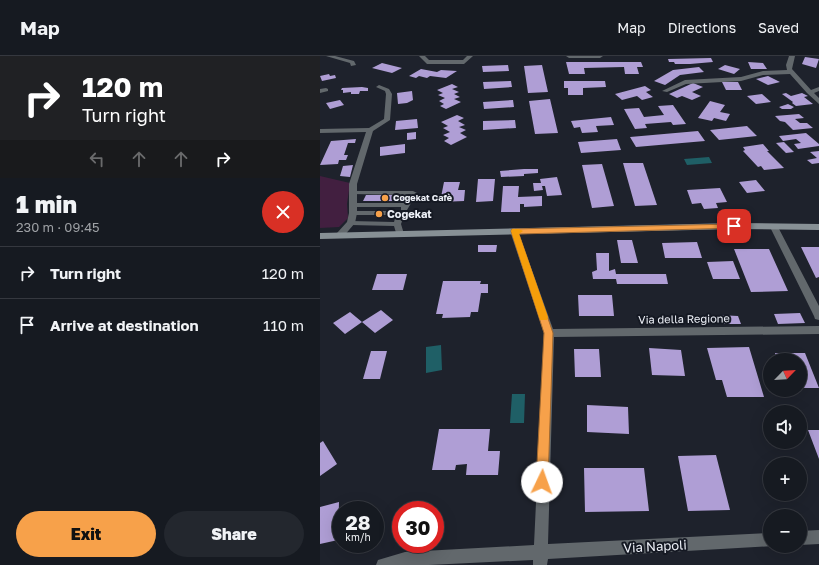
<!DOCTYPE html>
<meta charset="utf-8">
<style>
body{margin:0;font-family:"Golos Text",sans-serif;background:#23272e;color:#f1f3f6;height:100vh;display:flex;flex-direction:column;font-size:15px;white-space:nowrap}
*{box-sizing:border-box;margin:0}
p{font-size:13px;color:#9ea1a5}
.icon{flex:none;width:22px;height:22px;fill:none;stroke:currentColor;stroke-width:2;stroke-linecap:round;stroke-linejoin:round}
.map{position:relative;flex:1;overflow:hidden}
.details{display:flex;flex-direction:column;background:#161a21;width:320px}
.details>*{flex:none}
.guide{background:#202124;color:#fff;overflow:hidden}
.needle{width:26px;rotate:65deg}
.controls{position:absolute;left:443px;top:297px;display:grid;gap:8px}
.controls a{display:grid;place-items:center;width:44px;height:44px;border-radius:50%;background:#161a21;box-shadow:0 4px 16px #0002,0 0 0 1px #35383f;font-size:20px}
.speed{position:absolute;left:12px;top:445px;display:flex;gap:8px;font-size:20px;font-weight:700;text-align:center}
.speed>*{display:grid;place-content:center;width:52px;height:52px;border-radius:50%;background:#161a21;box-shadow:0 4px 16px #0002,0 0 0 1px #35383f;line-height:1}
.speed small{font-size:10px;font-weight:400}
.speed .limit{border:6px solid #d22;background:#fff;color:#111}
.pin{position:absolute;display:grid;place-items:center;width:34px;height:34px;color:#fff;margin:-17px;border-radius:8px;box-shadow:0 2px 6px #0006}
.me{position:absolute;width:44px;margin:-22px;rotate:3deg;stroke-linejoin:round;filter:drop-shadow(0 0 3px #0008)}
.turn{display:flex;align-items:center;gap:14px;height:84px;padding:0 16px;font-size:18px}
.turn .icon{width:52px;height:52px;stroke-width:2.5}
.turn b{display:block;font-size:28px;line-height:34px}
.lanes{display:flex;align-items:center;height:38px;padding:0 16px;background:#0003;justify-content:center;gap:20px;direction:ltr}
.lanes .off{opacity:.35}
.round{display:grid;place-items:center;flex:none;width:42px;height:42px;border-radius:21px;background:#23272e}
.overview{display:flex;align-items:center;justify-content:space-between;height:68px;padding:0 16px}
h1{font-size:24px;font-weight:800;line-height:30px}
.primary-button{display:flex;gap:8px;margin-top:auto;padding:8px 16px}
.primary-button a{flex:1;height:46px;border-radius:24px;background:#f7a14a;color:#111;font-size:16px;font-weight:800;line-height:46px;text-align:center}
.primary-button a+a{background:#23272e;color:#f1f3f6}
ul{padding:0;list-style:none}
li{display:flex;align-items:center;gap:12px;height:52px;padding:0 16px;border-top:1px solid #35383f}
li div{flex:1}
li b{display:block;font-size:15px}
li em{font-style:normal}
header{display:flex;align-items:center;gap:24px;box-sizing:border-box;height:56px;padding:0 20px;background:#161a21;border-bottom:1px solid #35383f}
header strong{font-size:19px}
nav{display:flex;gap:22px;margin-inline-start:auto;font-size:14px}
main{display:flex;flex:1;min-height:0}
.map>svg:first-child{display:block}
.green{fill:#421f40}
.water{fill:#1f5f66}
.building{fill:#af9ed5}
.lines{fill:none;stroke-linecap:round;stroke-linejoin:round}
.lane{fill:#62686c;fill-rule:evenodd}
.street{fill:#62686c;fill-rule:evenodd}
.secondary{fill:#879095;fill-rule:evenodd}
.route{fill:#f7a14a;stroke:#a16930}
.slow{fill:#f59e0b}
.poi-dot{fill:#f7a14a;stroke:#151923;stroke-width:1.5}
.labels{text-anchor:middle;stroke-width:4;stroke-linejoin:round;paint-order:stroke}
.far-poi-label{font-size:9px;font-weight:bold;fill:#eef1f8;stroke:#151923;text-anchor:start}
.poi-label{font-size:11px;font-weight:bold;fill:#eef1f8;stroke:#151923;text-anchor:start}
.street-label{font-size:11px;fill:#eef1f8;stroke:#151923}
.near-street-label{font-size:13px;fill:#eef1f8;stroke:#151923}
</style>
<header>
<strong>Map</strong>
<nav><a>Map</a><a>Directions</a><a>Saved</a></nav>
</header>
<main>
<section class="details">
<div class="guide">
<div class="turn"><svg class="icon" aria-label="right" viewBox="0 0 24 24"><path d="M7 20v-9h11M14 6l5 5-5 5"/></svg><div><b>120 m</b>Turn right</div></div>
<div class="lanes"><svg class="icon off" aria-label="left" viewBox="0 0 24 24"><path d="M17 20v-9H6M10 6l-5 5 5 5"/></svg><svg class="icon off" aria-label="ahead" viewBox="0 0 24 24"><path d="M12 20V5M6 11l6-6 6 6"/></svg><svg class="icon off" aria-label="ahead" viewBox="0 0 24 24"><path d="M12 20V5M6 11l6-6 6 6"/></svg><svg class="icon" aria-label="right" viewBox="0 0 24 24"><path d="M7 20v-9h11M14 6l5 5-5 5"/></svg></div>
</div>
<div class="overview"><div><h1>1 min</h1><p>230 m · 09:45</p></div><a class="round" style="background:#d93025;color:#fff"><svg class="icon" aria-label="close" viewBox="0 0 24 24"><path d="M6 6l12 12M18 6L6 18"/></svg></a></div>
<ul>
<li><svg class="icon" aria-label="right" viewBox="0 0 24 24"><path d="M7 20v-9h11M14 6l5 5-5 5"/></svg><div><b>Turn right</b></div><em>120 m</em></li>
<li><svg class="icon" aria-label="arrive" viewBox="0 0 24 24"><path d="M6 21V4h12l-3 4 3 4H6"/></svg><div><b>Arrive at destination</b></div><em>110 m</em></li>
</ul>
<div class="primary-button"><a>Exit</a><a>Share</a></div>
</section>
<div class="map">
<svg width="499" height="509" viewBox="0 0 499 509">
<rect width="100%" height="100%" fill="#1e222c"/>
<!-- green -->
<path class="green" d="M0 120 30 127 27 148 28 162 19 171 0 172Z"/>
<!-- water -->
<path class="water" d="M389 101 392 107 367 109 364 103Z
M121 289 122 314 106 317V291Z
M192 338H205L204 367H190Z"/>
<!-- building -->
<path class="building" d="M485 1 499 3 496 12 482 8Z
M391 2 393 6 370 8H355L354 6H349L348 3Z
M246 6H321L323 11H317L319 18H305L304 11 264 12 265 18H249Z
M428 6 443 7 447 13H431Z
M62 7 82 12 72 17 52 12Z
M188 9 189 15 163 16 162 10Z
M222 9 228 36 208 37 204 10Z
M405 9 420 13 414 18 398 13Z
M379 11 384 16 360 19 345 29 334 25 353 14Z
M101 13 117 16 121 14 137 15 126 22 110 20 107 22 99 20 96 22 89 20Z
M9 18 10 20 15 19 16 22 2 25 0 20Z
M448 20 460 26 448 29 436 23Z
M191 25 192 31 164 33 163 26Z
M244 25H285L286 31 263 32V39H248V32H244Z
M402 26H418L422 34H406Z
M373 27 383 31 372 36 381 40 372 44 362 40 357 42 349 38Z
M132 28 138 31 132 33 139 36 134 38 140 41 134 43 141 46 126 53 120 50 124 48 119 45 125 42 118 39 123 37 117 34Z
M325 30 331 34 326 36 333 41 322 44 317 40 302 44 295 38Z
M22 32 42 31 48 32V35H40L39 38H31V36L23 37V34H21Z
M92 35 93 44 87 47 78 48 77 37Z
M466 37 471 40 482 37 488 40 484 41 493 48 476 50 472 47 473 46 462 38Z
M442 38 451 46 436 48 427 40Z
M230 43 238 77 215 78 209 45Z
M20 44 24 49 10 53 6 47Z
M193 44 194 51 164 53 163 46Z
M390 45 405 49 400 56 410 58 406 65 394 62 392 65 378 62Z
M468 48 474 51 471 53H462L459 51Z
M353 49 366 68 353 69 351 66 325 68 327 72 315 73 304 53 319 52 324 61 344 59 338 50Z
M479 58 484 62 475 63 480 67H487L493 72 473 74 465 66 460 65 455 60Z
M137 59 144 62 138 65 145 69 139 71 146 74 140 77 147 81 131 89 124 85 129 82 123 79 130 76 123 72 128 70 121 66Z
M291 61 294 69 276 70 278 76 262 77 260 71 254 72 251 65Z
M97 63 98 72 75 74 76 65Z
M195 64 196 72 163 74V65Z
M427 70 437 80 399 84 390 74Z
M378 75 385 85 316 91 310 81Z
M96 76V83L87 84V77Z
M486 77 499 88V90L478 93 474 88 481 87 476 83 463 85 459 80Z
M36 83 35 87H28L24 99H28L26 104H19L18 108 0 109 11 85Z
M297 83 301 94 261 97 258 86Z
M464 86 474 96 466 97 456 87Z
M85 88V97L60 100V91Z
M443 88 449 95H447L464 112 444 114 441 110 438 111 423 95 425 94 423 91Z
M499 95V107L492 108 487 104 497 102 490 96Z
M303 107H323L337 149 315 150Z
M282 108 294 150 272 152 262 109Z
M33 109 30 121 20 120 23 110Z
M204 113H218V117L204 118V120L181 121 180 115Z
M237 121 242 139 227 140 225 130H222L223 134 214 135 213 127H221L220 123Z
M158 123H175L173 145 156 146Z
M436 124 445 135 427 137 419 126Z
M124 126H140L138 134H145L144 145 120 146Z
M183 130H199L198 141 222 140V150L204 151V148H200V156H181Z
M400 132 407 146 396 147 398 152 384 153 381 147 372 148 367 134Z
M46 139H87L84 145H43Z
M297 184H312L318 207H301Z
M377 186 382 202H345L342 187Z
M158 189H177L176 196H158Z
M481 191H499V221L496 222Z
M414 193H449L468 235 431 236Z
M276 197H289V215L295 213 296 218H346L348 228H297L296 223H273L272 216 277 214Z
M413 205 420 223H393L387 206Z
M57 218H87L83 234H52Z
M123 225H161L160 228H168V237H161L158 256H151L150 261 122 262 123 258H116Z
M258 239H292L294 260H259Z
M61 254 73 264 55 277 42 266Z
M30 256 42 266 25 278 13 267Z
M480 257 485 267 458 268 454 258Z
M398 259 418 260 421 268H400Z
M429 291 444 341H407L402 324H396L387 292Z
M329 292 361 294 365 320 332 319Z
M254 293H279L281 321H255Z
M51 295H67L60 323H43Z
M455 297H485L499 332H480V304H457Z
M267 349 308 351 309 378 267 376Z
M119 373H170L168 395H180L178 419H146L147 408 136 409 135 414H112Z
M488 374H499V403Z
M3 385 17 408 0 420V387Z
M396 399 410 454 368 455 358 400Z
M264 412H324L329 455 265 456Z
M19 446 18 484 0 488V451Z"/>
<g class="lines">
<!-- lane -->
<path class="lane" d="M33 135H93L97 137 87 154H81V151H33L29 149 33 147H84L88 139 31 138V136Z
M30 155H84L85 157 81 168 84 178 83 180H77L74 170 31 169 27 167 31 165 74 166 76 159H33L29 157Z"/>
<!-- street -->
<path class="street" d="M6 0H15L34 5 36 9 31 10 30 7Z
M99 0H105L109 4H143L147 0H153L144 8H107Z
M246 0H283L280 2H249Z
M469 0H475L472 13 491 34 499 31V35L494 37 499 42V48L487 37 470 18 443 19 421 25 366 28 347 36 342 35 365 24 421 21 443 15 467 14 466 9Z
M59 29 69 33 72 38 70 64 53 75 37 128V157L35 167 23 181H17L16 179 17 177 27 166 29 157V128L46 76 0 77V73L49 72 64 63 66 38 65 35 56 31Z
M6 32 8 33V35L0 37V33Z
M454 168 458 171 499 250V264L495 263 494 260 450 171Z
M194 172 198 175 233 273 499 270V278L234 281 228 488 450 477V490H453L228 503 227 509H213V504L109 509H56L58 504 85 496 214 489 224 277 190 175Z
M499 474V488L480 489V475Z"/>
<!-- secondary -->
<path class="secondary" d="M414 167 499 168V174L414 173 0 183V177Z"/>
</g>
<!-- route -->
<path class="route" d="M414 168 418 170 417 172 199 178 233 277 228 426 226 430 222 432 218 430 216 426 224 277 191 175 192 173Z"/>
<!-- slow -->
<path class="slow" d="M192 173H199L203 175 199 178 228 261 227 264H220L219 261 191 175Z"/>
<!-- markers -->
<g class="poi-dot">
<circle cx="65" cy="142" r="4"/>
<circle cx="59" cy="158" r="4"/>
</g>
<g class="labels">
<!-- far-poi labels -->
<g class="far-poi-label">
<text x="73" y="145">Cogekat Cafè</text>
</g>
<!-- poi labels -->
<g class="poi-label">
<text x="67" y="162">Cogekat</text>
</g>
<!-- street labels -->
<g class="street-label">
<text transform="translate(364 263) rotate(-1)" y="4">Via della Regione</text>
</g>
<!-- near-street labels -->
<g class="near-street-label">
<text transform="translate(335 490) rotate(-3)" y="5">Via Napoli</text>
</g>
</g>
</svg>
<div class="controls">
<a><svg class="needle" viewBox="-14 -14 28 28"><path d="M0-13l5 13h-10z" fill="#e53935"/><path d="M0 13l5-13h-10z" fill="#9ea1a5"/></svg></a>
<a><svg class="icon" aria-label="sound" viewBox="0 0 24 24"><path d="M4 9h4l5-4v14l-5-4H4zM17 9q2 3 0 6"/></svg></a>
<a>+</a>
<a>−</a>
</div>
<div class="speed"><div>28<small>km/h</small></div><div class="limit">30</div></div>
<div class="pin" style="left:414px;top:170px;background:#d93025"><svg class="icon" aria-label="arrive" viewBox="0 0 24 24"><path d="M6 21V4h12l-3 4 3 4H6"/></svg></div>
<svg class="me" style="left:222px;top:426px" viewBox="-20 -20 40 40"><circle r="19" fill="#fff"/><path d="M0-13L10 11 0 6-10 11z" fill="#f7a14a"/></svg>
</div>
</main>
